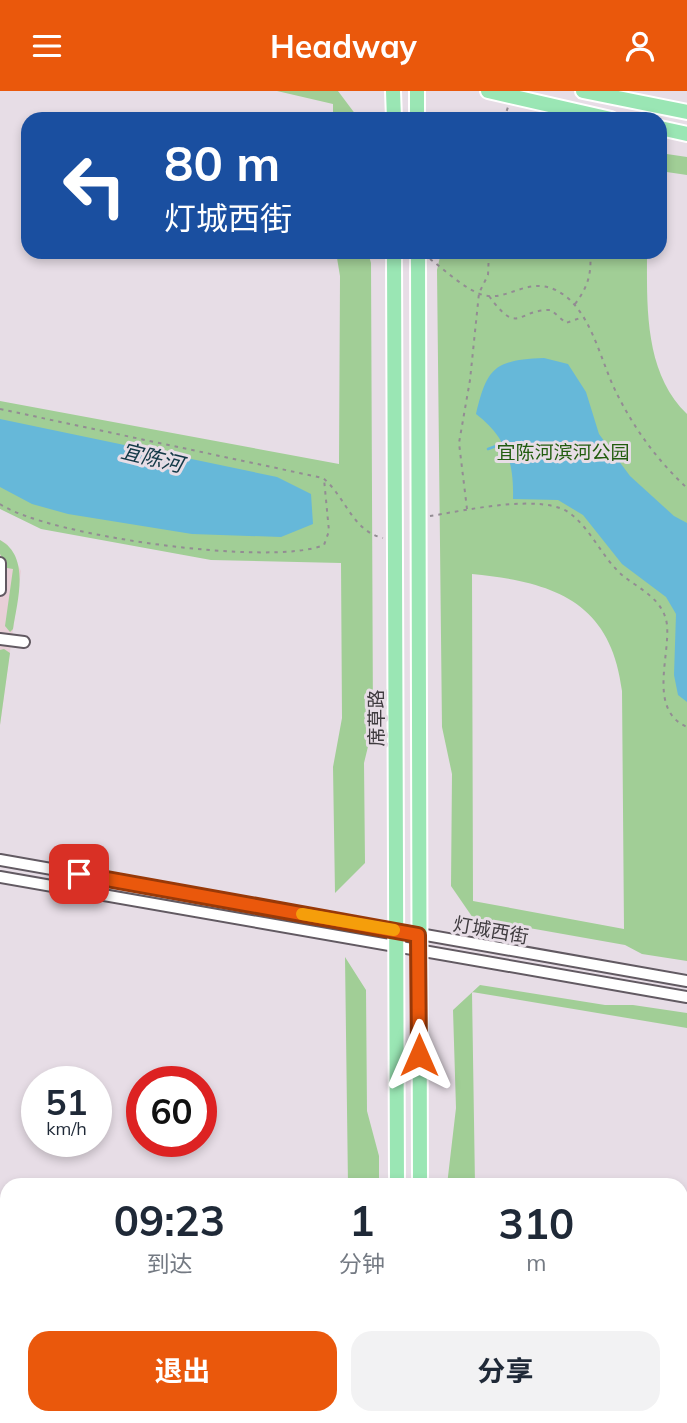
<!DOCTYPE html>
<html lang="zh">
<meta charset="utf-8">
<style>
body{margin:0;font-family:Mulish,"Noto Sans SC",sans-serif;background:#f2f2f3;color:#1f2937;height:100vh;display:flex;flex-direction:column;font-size:26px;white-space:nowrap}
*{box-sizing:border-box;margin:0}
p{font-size:23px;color:#747a83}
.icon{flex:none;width:38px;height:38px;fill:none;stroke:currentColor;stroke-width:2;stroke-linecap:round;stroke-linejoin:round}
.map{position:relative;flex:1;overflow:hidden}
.side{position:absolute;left:0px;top:1087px;width:688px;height:247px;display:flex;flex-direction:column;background:#fff;border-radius:21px 21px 0 0;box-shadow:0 4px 10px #0003}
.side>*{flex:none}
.top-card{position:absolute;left:21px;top:21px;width:646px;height:147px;border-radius:21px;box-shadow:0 4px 10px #0003;background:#1a4fa0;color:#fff;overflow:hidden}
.speed{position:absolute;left:21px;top:975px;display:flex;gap:14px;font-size:35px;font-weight:700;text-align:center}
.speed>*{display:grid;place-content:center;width:91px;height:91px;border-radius:50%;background:#fff;box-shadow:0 4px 10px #0003;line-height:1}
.speed small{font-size:18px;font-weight:400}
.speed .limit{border:10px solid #d22;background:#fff;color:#111}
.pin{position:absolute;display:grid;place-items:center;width:60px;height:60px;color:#fff;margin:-30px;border-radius:14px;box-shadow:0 4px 10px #0006}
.me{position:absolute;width:77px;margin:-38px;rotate:0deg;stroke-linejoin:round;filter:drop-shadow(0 0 5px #0008)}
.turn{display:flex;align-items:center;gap:24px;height:147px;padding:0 28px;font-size:32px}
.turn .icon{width:91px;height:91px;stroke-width:2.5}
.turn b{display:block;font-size:49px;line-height:60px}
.eta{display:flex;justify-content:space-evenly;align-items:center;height:119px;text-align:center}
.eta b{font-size:42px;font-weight:700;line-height:49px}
.cta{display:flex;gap:14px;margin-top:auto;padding:14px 28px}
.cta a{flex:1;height:80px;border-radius:21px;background:#ea580c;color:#fff;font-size:28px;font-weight:700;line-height:80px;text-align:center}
.cta a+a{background:#f2f2f3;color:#1f2937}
header{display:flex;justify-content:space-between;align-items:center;height:91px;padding:0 28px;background:#ea580c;color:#fff;font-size:32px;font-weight:700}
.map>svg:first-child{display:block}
.commercial{fill:#e8cfd7}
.green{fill:#a1ce96;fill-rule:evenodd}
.water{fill:#66b8d9}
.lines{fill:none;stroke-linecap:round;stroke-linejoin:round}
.stream{stroke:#66b8d9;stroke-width:2.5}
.minor-casing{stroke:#625a62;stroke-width:14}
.major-casing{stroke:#fff;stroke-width:18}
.path{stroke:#938c93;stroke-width:2;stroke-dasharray:3.5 5;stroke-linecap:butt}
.minor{stroke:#fff;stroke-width:10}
.major{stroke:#9ae6b4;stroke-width:14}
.route-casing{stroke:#983908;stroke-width:18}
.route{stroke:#ea580c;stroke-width:12}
.slow{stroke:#f59e0b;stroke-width:12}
.labels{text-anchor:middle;stroke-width:6;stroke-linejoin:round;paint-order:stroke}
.park-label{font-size:19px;fill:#215c0e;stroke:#e7dde6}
.street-label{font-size:19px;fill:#3f3b3f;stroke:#e7dde6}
.water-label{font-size:21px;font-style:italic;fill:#123846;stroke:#e7dde6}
</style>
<header><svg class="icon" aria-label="menu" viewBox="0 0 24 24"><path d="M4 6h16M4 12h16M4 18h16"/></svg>Headway<svg class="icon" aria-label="person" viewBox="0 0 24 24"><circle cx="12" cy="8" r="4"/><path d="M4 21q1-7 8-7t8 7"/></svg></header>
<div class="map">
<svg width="687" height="1332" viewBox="0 0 687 1332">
<rect width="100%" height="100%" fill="#e7dde6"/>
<!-- commercial -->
<path class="commercial" d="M0 449 7 453 21 480 0 634Z"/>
<!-- green -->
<path class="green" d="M277 0H338L359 28H333V13Z
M660 62 687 66V84L660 80Z
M336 161H368L371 172 373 635 364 672 365 772 335 802 333 676 342 627 341 472 211 469 41 438 0 418V310L339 373 340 185Z
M441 161H647C647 215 644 282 687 323V870L642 863 625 854 473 827 451 795 452 683 442 636 437 179ZM472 483C553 491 611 510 622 600L624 838 473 810Z
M0 449C31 466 17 510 13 538L10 541 5 535 13 478 7 477 0 463Z
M4 558 10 562 0 634V559Z
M345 866 366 899 367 1020 379 1065V1094H348Z
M480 894 605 914H633L687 922V937L472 901 475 1094H447L456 1017 453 919Z
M687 1311V1332H447V1326H681V1312Z"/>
<!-- water -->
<path class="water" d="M544 267 568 273 586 301 599 343 630 385 674 425 687 432V611L678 604 674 584 676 523 666 506 622 473 583 424 558 409 513 408C514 371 506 346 476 323 487 276 495 269 544 267Z
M0 328 277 386 311 403 313 433 281 446 192 443 68 423 32 413 0 396Z"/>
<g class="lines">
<!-- stream -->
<path class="stream" d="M488 358 507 351"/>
<defs>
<path id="minor" d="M0 472V499
M0 548 24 551
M0 769 687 890
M0 786 687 906
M0 1322 7 1323
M59 1326 181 1332"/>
<path id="major" d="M393 0 394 28
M417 0V28
M488 0 611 28
M583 0 687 21
M660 37 687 43
M394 161 397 1094
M418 161 420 1094
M399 1326V1332
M421 1326V1332"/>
</defs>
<!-- minor casing -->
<use href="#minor" class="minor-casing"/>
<!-- major casing -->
<use href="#major" class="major-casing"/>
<!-- path -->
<path class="path" d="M504 28 508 16
M430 168C445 179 464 198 483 204 511 212 533 177 569 208 594 231 602 274 617 303 635 339 658 370 687 397
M489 205C519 246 517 218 551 219L566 232 583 226
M575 213C588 196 592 182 590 161
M0 318 323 387C346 406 352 440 383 447
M0 413C47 445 272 476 324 454L329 440 324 388
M467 418 459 352 470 289 479 202 488 184 489 161
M430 425C463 420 544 401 571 423 592 440 602 466 622 484 639 498 664 508 667 534 670 566 648 619 687 636"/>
<!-- minor -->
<use href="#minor" class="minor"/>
<!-- major -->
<use href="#major" class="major"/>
</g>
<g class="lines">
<defs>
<path id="route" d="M79 783 418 844 419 964"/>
</defs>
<!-- route casing -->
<use href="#route" class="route-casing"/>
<!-- route -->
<use href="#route" class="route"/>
<!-- slow -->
<path class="slow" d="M302 823 394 839"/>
</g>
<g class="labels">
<!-- park labels -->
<g class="park-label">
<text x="563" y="368">宜陈河滨河公园</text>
</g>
<!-- street labels -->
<g class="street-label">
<text transform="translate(376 627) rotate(-90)" y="7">席草路</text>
<text transform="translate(491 839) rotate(10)" y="7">灯城西街</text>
</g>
<!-- water labels -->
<g class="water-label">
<text transform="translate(152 367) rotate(14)" y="7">宜陈河</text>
</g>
</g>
</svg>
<div class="speed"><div>51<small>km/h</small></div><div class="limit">60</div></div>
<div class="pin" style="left:79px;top:783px;background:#d93025"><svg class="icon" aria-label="arrive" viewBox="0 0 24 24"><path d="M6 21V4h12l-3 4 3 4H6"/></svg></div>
<svg class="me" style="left:419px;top:964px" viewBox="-20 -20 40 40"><path d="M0-17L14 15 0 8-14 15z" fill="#ea580c" stroke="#fff" stroke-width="4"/></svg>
<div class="top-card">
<div class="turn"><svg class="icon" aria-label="left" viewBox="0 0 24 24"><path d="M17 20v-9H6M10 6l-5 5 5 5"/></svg><div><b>80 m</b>灯城西街</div></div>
</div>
<section class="side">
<div class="eta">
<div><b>09:23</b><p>到达</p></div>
<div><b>1</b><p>分钟</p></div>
<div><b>310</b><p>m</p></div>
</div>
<div class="cta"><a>退出</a><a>分享</a></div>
</section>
</div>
